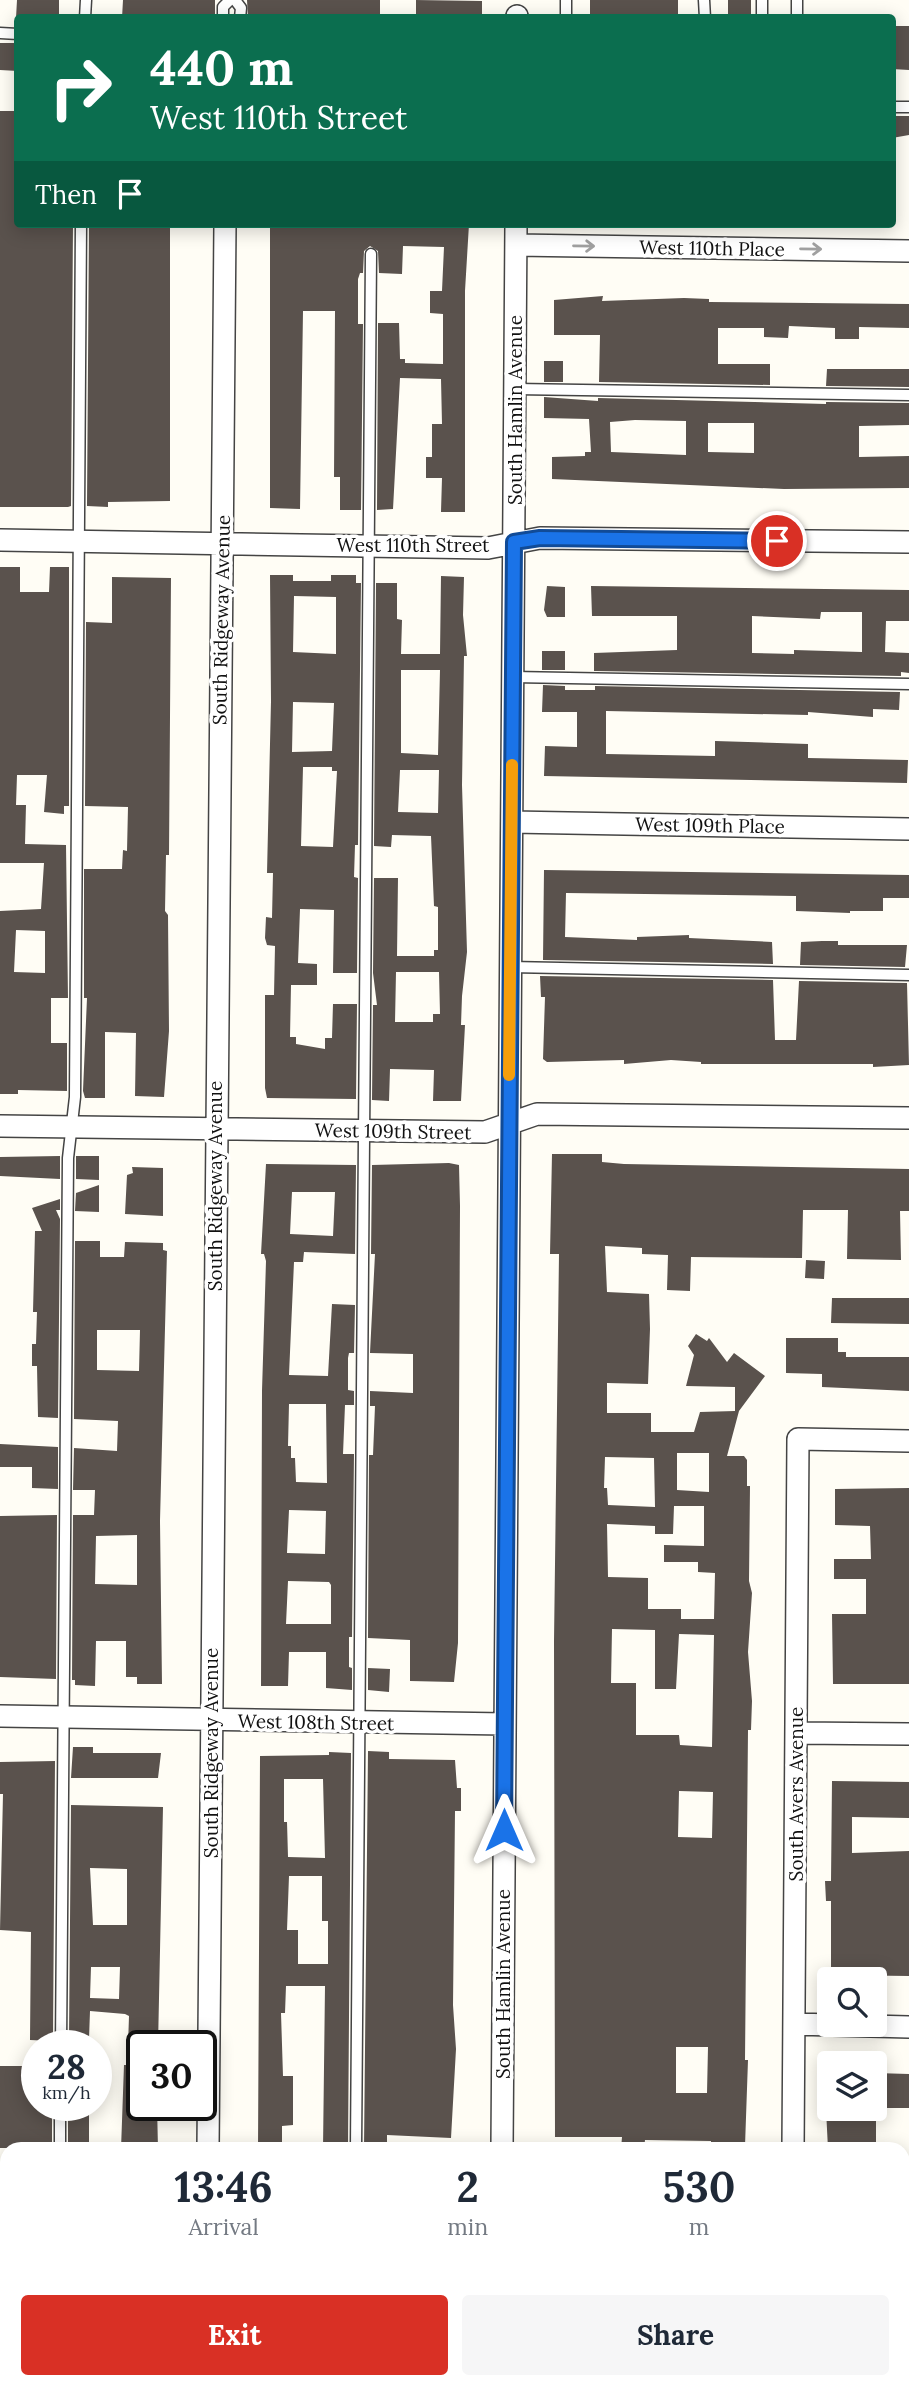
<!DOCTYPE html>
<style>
body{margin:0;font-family:Lora,serif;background:#f6f6f7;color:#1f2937;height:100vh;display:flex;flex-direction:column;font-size:26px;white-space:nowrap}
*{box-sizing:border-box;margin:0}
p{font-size:23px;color:#747a83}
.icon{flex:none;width:38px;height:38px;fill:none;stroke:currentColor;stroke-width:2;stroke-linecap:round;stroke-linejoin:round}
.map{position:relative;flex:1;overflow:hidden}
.drawer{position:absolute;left:0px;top:2142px;width:910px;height:247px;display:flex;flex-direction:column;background:#fff;border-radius:21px 21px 0 0;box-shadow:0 4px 18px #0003}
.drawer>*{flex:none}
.guide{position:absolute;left:14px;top:14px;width:882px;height:214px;border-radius:7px;box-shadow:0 4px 18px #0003;background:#0b6e4f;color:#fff;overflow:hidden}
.tools{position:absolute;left:817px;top:1967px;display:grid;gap:14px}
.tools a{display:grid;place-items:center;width:70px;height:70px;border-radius:7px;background:#fff;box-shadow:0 4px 18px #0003;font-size:35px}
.speed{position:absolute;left:21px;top:2030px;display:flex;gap:14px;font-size:35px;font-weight:700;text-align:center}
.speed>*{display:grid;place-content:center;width:91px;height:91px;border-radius:50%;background:#fff;box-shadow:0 4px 18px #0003;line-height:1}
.speed small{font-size:18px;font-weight:400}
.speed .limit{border:4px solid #111;border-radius:10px;background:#fff;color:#111}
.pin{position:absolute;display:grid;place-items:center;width:60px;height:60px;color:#fff;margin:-30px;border:4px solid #fff;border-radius:50%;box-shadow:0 2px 7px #0007}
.me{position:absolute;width:77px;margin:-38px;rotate:0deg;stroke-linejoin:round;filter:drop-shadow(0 0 5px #0008)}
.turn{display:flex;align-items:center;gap:24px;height:147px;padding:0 21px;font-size:32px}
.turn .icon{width:91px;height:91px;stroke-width:2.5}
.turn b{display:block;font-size:49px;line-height:60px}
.then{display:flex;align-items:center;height:66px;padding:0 21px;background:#0003;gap:14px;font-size:26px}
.eta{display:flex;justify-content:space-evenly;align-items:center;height:119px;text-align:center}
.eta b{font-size:42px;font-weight:700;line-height:49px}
.action{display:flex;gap:14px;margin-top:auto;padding:14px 21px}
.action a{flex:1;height:80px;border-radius:7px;background:#d93025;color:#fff;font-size:28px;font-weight:700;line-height:80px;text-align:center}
.action a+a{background:#f6f6f7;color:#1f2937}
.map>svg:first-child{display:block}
.building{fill:#5a524d;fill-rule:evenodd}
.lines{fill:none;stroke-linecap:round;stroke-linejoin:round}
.lane-casing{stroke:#444;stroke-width:13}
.street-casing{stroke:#444;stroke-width:24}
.lane{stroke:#fff;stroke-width:10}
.street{stroke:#fff;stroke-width:21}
.oneway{stroke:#a0a0a0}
.route-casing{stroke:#114b97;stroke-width:18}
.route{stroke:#1a73e8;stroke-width:12}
.slow{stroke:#f59e0b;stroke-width:12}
.labels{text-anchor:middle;stroke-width:7;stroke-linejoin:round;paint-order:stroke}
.street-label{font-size:19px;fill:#111;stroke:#fff}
</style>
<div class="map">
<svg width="909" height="2388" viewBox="0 0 909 2388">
<rect width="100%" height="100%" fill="#fffdf5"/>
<!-- building -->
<path class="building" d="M17 0H59V18H16Z
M123 0H215V18H122Z
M247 0H380V18H248Z
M416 0 482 1V18H416Z
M590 0H678V18H590Z
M728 0H751V18H728Z
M892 26H909V70L892 69Z
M0 43H18V71L0 70Z
M0 111H18V224H73L71 506 68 507H0Z
M892 116H909V135L892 138Z
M89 224H170V501L108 502V507L87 506Z
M270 224H469L465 291V512H441L442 478H426V457H432V424H442L441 379 400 378 393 509 377 510 378 323H399L400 359H405V363L443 364V314L430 313V291H442L444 247 403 246 402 274 379 273 378 251 370 246 364 251 363 273H360L358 279V324H363L361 510H340V477H334L335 311H303L300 509 270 508Z
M603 296 602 301 684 298 709 299V302L909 304V328L859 327V339H835V328L789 326 788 338 764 337V328H718V364H770V385L599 382 600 335H554V300Z
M544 361H563V382H544Z
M827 369H909V387L826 386Z
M544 397 598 401V398L826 404V402L909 403V425L859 426V457L909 456V488L784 489 552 479V457L585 456V452H591L589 419 544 418ZM635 420 686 421V455L611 452 610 422ZM708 423H754V453L708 452Z
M0 567H20V592H49L50 567H69V806H64V814L44 812 47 775H17L16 805H26L25 844 66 845 68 998H51V1043H67V1091L18 1090V1094H0V911L41 909 44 863H0ZM16 930 45 931V973L14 972Z
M270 575H293V581H331V575H356V583H361L358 845H355L354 877 358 878 357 973H333L334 910 300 909 298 963 317 964V985H291L290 1037H296V1044L325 1049V1038H332L333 1004H357L356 1099 267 1098 265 1088V995H274L275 946 267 945 265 938 266 917 272 918 273 873H267L271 701ZM294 596 336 597V654L293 652ZM293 702 334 703 332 751 292 752ZM303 767H332V771H337L333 847 301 846Z
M441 576 464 577 463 615 467 656H464L462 785 467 952 462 996 461 1025H465L461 1101H433L434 1070 390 1069 389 1101 372 1100 373 1005H377L373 973 374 878H398L397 956H434V950H438V907L434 906 431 836 392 835 391 847 374 846 376 583H397V619L402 620 401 654H440ZM401 670H440L438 755 401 753ZM400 770H439L438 813 398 812ZM396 972H439L440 1014H433V1022H395Z
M112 577 171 578 169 855H166L165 911 168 915 169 1031 164 1097 135 1096 136 1033 105 1032V1098H85L83 1091 87 998H84V869H122L123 850 127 851 128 807 85 806 86 622 112 623Z
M547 586 565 587V617H547L544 610Z
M591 586 909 590V621H886L885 652 909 653V673L901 672V676L594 671V653L677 650V616H592ZM821 612H862V652L794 650V654L752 653V616L820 619Z
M542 651H565V670H542Z
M543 685 565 686V690H595V686L900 692 899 710 873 709V717L808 712V715L606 711V754L715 756V741L808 744V758L908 760 907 783 544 776 545 746 577 747V712H542Z
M544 870 909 875V898H883V911H850V913L796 911V896L566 893 565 937 637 940V937L689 935V938L772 942 773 964 543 960Z
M822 941H838V945H907L905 967 800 965 801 942Z
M540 976 773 980 775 1040H796L799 981 907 983 909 1065 873 1067V1064H701V1062L671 1060 624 1064V1060L547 1062 543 1059 545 997H541Z
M552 1154H602V1162L624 1164 909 1169V1211H900L901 1260 847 1259 848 1210H803L802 1258 691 1257 690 1291 667 1290 668 1255 642 1254V1248L605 1246 607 1292 649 1294 650 1329 648 1384 607 1383V1413H651V1432H694L700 1412 735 1411V1387L686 1386 694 1355 688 1346 696 1334 707 1341 709 1338 727 1362 734 1353 765 1376 739 1411 727 1456H744L747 1460V1486H750L749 1581 752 1593 748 1652 752 1701 751 1730H748L745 2060H748L745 2146 711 2147V2141L645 2140 644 2149H621L622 2137H555L554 1642 559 1254H550ZM677 1453H709V1492L677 1490ZM605 1457 654 1458 655 1507 608 1505 607 1488H604ZM674 1506H704V1546L664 1545V1562H698V1572L715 1573 714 1619H681V1609H648V1578L608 1577 607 1524 655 1526V1534H673ZM612 1629 655 1630V1689H676L679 1634 714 1635 712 1747 680 1745 679 1735H636V1683H611ZM679 1791 713 1792 712 1838 678 1837ZM676 2047H708L707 2093H676Z
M60 1156V1179L0 1176V1157Z
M76 1156H99V1180L76 1179Z
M449 1163 459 1165 460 1206 458 1643 454 1682 410 1681V1640L368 1638 369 1455H373L375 1406H370V1391L413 1393V1354L370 1353 375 1254H371L372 1165Z
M266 1164 356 1165 355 1254 304 1252 303 1262H294L289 1375 328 1376 332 1304 355 1305 354 1353H349L348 1358V1390L354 1391V1405H345L343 1454H354L352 1637H349V1667L352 1668V1690L326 1688V1652H289L288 1686H261L262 1391 266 1261 264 1254H261ZM292 1192H335L333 1236 290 1234ZM289 1404H326L327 1483 296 1482 295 1458H291V1446H288ZM289 1510 326 1511 325 1554 287 1553ZM288 1581 329 1582 331 1585V1624H286Z
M132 1167 163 1168V1216L125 1214 127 1175 133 1173Z
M99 1185V1212L75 1211 76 1193Z
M60 1199V1210H56L60 1219 58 1418 38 1417 37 1366H32V1344H36L37 1312H33L35 1231H42L32 1208Z
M75 1241H100V1257H124L125 1242 163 1243V1250L167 1251 160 1521 162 1684H137V1677H126V1641H96L95 1686 75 1685V1680H72L73 1515H94L95 1490H73L74 1448 117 1451 118 1421 74 1419ZM97 1330H140L139 1371 97 1370ZM137 1535V1585L95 1584 96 1536Z
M806 1260 825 1261 824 1279 805 1278Z
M832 1298H909V1324L831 1323Z
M786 1338H838V1352H846V1357H909V1391L822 1387V1374L786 1373Z
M0 1444 58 1447V1489L32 1488V1467H0Z
M909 1488V1684H833L832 1614H866V1579H834V1559H871L870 1526 835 1525V1489Z
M57 1515 56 1679 0 1677V1516Z
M368 1668 390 1669 389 1692 368 1690Z
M73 1747H93V1753H161L158 1778H71Z
M368 1751 389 1752V1759L455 1760 457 1788H461V1811H455L453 2005 456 2049 451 2138 387 2135V2149H364Z
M329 1752 351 1753 348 2149H323L325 1986H286L285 2013H281L283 2076H293V2125L282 2126V2149H258L260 1756 329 1755ZM284 1779H323L325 1858 288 1857 287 1822H284ZM289 1876H322V1921H328V1964H298V1930H287Z
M55 1761 53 2037 52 2041 30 2040 31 1932 0 1930 3 1794H0V1762Z
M832 1781 909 1782V1818L852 1817V1853L909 1851V1976L831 1975V1901H826L825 1881H831Z
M71 1805 163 1807 158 2046H128L129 2016 125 2014 90 2011 89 2039 69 2038ZM90 1868 127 1869V1925H93ZM91 1967H120L119 1999 90 1998Z
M124 2065H142V2105H157L158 2149H121Z
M0 2066H37V2105H52V2148H0Z
M875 2073 909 2074V2108H875Z
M68 2105H89V2149H68Z
M826 2109H876V2149H828Z"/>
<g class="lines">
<defs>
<path id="lane" d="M235 0 241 8 240 18
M566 0V18
M704 0 705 18
M85 18 86 0
M223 18V7L230 0
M762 18V0
M797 18V0
M0 33 18 34
M892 107H909
M515 389 909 395
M513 677 909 684
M510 967 909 975
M61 2046 68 1158 75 1097 81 224
M60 2149V2105
M356 2149 371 254"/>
<path id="street" d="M517 18V16
M516 245 909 251
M0 540 488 548 540 538 909 542
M512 822 909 829
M0 1126 485 1132 537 1114 909 1118
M0 1716 505 1724
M796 1733 909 1734
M794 2024 909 2027
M208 2149 225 224
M502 2149 516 224
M793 2149 798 1439 909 1441
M0 2306H7
M903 2318H909
M198 2388 199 2382
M500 2388 501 2382
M784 2388V2382"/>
</defs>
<!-- lane casing -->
<use href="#lane" class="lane-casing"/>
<!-- street casing -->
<use href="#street" class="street-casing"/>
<!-- lane -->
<use href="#lane" class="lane"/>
<!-- street -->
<use href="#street" class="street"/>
</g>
<!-- one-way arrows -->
<defs><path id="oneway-shaft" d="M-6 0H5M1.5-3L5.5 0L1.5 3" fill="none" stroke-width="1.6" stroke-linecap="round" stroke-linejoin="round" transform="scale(1.75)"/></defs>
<g class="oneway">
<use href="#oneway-shaft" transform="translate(584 246) rotate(1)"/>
<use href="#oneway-shaft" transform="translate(811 249) rotate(1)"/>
</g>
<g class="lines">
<defs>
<path id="route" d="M504 1830 514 542 540 538 777 541"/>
</defs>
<!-- route casing -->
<use href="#route" class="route-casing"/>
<!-- route -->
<use href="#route" class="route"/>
<!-- slow -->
<path class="slow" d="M509 1075 512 765"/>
</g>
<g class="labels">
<!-- street labels -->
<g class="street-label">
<text transform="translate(712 248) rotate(1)" y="7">West 110th Place</text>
<text transform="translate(515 410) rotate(-90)" y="7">South Hamlin Avenue</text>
<text x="413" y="552">West 110th Street</text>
<text transform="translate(221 620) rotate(-89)" y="7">South Ridgeway Avenue</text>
<text transform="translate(710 825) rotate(1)" y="7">West 109th Place</text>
<text transform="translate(393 1131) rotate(1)" y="7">West 109th Street</text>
<text transform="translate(215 1186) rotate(-90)" y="7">South Ridgeway Avenue</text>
<text transform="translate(316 1722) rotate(1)" y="7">West 108th Street</text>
<text transform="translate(211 1753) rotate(-90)" y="7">South Ridgeway Avenue</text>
<text transform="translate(796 1794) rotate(-90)" y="7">South Avers Avenue</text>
<text transform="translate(503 1984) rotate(-90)" y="7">South Hamlin Avenue</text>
</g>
</g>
</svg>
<div class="tools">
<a><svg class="icon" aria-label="search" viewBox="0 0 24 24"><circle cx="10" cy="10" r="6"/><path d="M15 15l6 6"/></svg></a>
<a><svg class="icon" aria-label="layers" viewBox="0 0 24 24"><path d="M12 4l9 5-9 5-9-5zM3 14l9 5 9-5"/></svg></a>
</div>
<div class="speed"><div>28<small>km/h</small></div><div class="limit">30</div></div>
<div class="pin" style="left:777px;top:541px;background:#d93025"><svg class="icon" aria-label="arrive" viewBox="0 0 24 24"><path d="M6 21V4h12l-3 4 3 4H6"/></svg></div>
<svg class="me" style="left:504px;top:1830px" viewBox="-20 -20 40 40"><path d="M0-17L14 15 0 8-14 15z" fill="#1a73e8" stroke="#fff" stroke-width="4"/></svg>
<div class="guide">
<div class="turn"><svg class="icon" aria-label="right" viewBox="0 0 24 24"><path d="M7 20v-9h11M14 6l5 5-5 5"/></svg><div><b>440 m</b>West 110th Street</div></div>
<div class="then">Then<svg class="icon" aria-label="arrive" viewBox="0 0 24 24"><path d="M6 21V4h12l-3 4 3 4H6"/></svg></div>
</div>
<section class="drawer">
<div class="eta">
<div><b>13:46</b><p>Arrival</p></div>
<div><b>2</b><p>min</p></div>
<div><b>530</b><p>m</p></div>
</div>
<div class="action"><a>Exit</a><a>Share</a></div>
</section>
</div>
